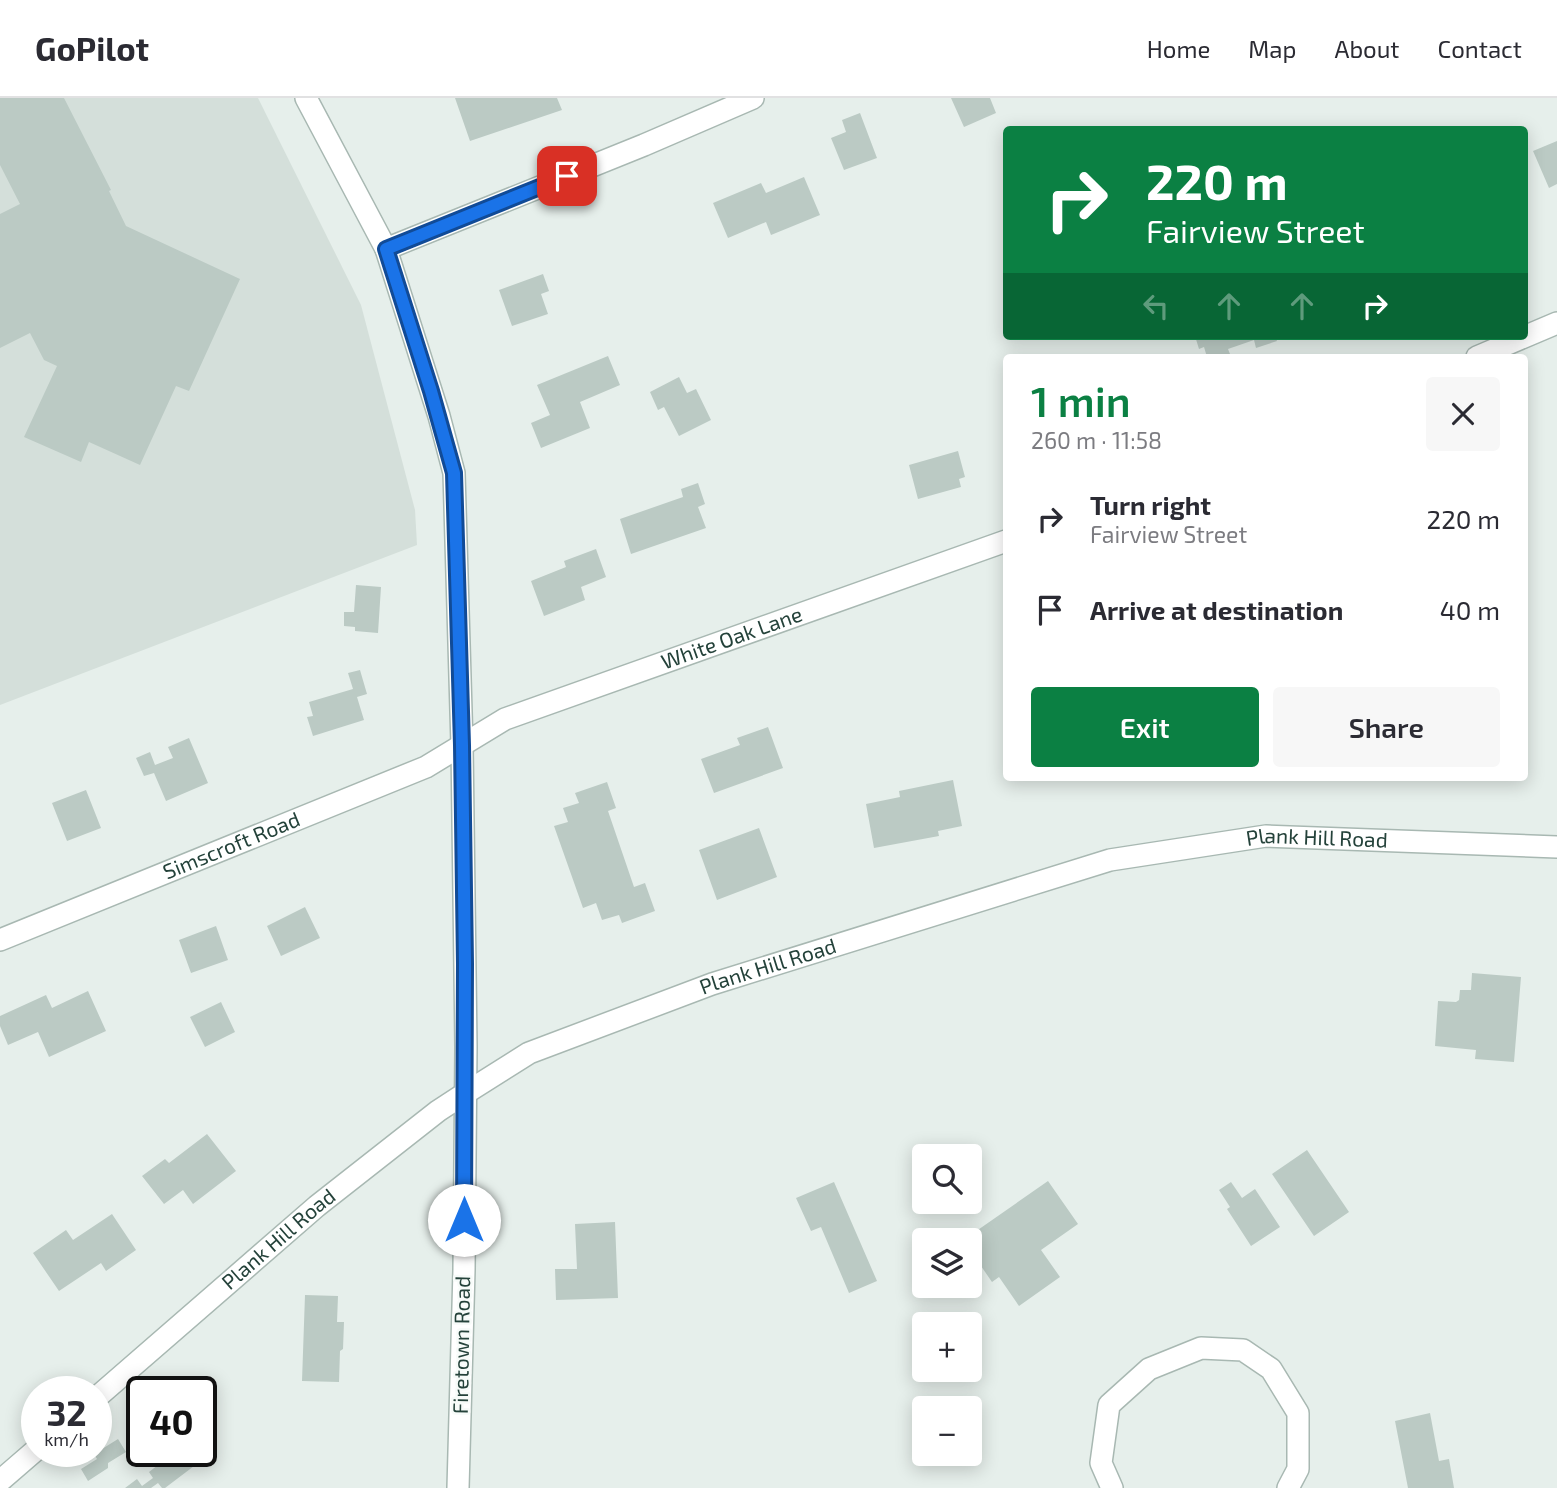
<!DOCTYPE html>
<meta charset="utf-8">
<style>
body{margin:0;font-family:"Exo 2",sans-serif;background:#f7f7f7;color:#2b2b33;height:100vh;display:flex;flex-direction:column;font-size:26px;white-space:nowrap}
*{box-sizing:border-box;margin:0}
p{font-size:23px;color:#7c7c81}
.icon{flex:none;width:38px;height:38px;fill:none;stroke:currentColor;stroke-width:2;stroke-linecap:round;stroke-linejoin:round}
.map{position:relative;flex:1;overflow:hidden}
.panel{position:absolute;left:1003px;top:256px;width:525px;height:427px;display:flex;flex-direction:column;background:#fff;border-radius:7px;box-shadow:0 4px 18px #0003}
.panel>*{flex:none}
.top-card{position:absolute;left:1003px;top:28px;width:525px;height:214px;border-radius:7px;box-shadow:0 4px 18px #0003;background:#0b8043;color:#fff;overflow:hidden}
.controls{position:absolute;left:912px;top:1046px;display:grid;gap:14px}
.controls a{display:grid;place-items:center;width:70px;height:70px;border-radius:7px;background:#fff;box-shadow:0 4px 18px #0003;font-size:35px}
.speed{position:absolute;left:21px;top:1278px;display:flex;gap:14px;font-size:35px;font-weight:700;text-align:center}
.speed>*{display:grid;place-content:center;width:91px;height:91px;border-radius:50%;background:#fff;box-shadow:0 4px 18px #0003;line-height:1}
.speed small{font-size:18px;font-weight:400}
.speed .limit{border:4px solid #111;border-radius:10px;background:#fff;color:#111}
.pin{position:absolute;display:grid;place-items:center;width:60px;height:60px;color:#fff;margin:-30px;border-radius:14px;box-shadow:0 4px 10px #0006}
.me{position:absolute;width:77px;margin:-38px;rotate:0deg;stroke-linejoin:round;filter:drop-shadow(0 0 5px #0008)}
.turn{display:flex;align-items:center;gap:24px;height:147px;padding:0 28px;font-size:32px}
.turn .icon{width:91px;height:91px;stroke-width:2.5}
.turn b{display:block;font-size:49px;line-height:60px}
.lanes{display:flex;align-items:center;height:66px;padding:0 28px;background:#0003;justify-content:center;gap:35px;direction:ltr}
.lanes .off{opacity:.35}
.round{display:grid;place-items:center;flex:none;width:74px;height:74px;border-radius:7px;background:#f7f7f7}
.headline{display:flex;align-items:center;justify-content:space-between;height:119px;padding:0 28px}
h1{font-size:42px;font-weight:600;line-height:52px;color:#0b8043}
.action{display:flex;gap:14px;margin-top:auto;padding:14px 28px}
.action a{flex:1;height:80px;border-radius:7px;background:#0b8043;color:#fff;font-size:28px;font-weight:600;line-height:80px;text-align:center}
.action a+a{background:#f7f7f7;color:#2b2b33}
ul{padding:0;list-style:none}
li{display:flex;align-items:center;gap:21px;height:91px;padding:0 28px}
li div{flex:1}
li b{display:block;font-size:26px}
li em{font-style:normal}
header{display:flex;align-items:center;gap:42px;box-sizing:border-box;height:98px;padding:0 35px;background:#fff;border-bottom:2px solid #e1e1e2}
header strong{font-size:33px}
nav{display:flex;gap:38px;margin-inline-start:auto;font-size:24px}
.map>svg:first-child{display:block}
.built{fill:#d4dfda}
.building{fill:#bbcac4}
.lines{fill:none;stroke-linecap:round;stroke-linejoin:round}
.minor-casing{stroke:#a8b8b2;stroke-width:24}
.tertiary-casing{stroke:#a8b8b2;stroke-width:24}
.minor{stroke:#fff;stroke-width:21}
.tertiary{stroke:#fff;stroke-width:21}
.route-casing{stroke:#114b97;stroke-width:18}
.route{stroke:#1a73e8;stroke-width:12}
.labels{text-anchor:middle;stroke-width:5;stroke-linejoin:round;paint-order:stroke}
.street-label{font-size:21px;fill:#24423a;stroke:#f7fbf9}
</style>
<header>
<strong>GoPilot</strong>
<nav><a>Home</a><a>Map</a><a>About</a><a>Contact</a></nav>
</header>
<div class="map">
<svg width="1557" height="1390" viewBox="0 0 1557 1390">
<rect width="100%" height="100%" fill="#e6efeb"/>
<!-- built -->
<path class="built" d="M0 0H258L361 207 415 412 417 447 0 607Z"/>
<!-- building -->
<path class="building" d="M0 0H64L111 92 109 93 126 128 240 181 189 293 176 288 140 367 89 344 81 364 24 339 57 268 44 262 30 235 0 250V116L20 106 0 67Z
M455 0H557L562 12 470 43Z
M951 0H990L996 15 964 29Z
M860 15 877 60 844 72 831 40 846 34 842 22Z
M1557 43V86L1549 90 1533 53Z
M804 79 820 117 771 137 766 124 728 140 713 105 761 85 766 95Z
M543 176 549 193 541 196 548 216 512 228 499 192Z
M1195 238H1275L1277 243 1256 250 1254 242 1228 251 1230 256 1207 259 1204 249 1199 251Z
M608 258 620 287 580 304 590 330 541 350 531 325 550 317 537 287Z
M679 279 687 295 696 291 711 322 679 338 664 309 658 312 650 294Z
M958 353 965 379 959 381 961 389 918 401 909 367Z
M698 385 705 406 698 409 706 430 631 456 620 421 683 399 681 391Z
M596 451 606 479 581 489 585 502 544 518 531 483 566 469 564 463Z
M356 487 381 489 378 535 355 533V529L344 528V514H354Z
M360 572 367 596 357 599 364 622 313 638 307 619 313 618 309 604 353 591 348 575Z
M768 629 783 670 714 695 701 661 740 647 737 640Z
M189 640 208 685 166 703 154 675 144 678 136 660 150 654 155 667 173 660 168 649Z
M953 682 962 728 938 733 939 738 874 750 866 706 900 699 899 693Z
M607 684 616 710 608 713 634 789 645 785 655 813 622 825 619 817 602 822 596 805 583 810 554 728 568 724 563 710 579 705 575 695Z
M86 692 101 730 67 743 52 705Z
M759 730 777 779 717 802 699 752Z
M305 809 320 840 281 858 267 828Z
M216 828 228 862 191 875 179 842Z
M1472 875 1521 879 1514 964 1475 961 1476 952 1435 948 1438 903 1456 904 1459 902 1460 892H1471Z
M88 893 106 933 49 959 38 934 8 947 0 928V918L46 897 52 910Z
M221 904 235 934 205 949 190 919Z
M207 1036 236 1073 193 1106 183 1092 164 1106 142 1078 165 1061 169 1065Z
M1307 1052 1349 1114 1314 1138 1272 1076Z
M1048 1083 1078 1126 1041 1152 1060 1179 1019 1208 999 1179 992 1184 970 1152V1143H962Z
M834 1084 877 1183 849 1195 821 1129 811 1133 796 1100Z
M1231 1084 1242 1100 1255 1091 1280 1129 1251 1148 1227 1111 1230 1109 1219 1092Z
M112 1116 136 1152 106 1173 101 1165 59 1193 33 1155 66 1132 73 1142Z
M615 1124 618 1200 556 1202 555 1171H577L575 1126Z
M305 1197 338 1198 337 1224H344L343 1251 340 1253 339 1284 302 1283Z
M1430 1315 1439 1363 1449 1361 1454 1390H1408L1395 1323Z
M118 1341 126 1354 108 1365V1370L88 1383 81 1371 97 1361 94 1356Z
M176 1353H189L198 1365 165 1390H162L158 1385 151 1390H125L137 1381 142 1388 153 1380 149 1374Z"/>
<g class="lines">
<defs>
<g id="minor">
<path d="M386 151 644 47 753 0"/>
<path d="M1477 259 1557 225"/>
<path id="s1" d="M0 842 426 669 505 621 1006 443"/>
<path id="s2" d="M96 1300 317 1108 438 1013 464 996"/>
<path d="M0 1383 37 1351"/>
<path d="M1112 1390 1101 1365 1109 1307 1149 1271 1201 1250 1243 1252 1271 1271 1298 1315V1371L1288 1390"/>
</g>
<g id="tertiary">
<path d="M306 0 386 151 439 318 454 375 462 647 466 949 464 1172 458 1390"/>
<path id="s3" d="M464 996 529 955 712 886 1110 762 1266 738 1557 749"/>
</g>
</defs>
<!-- minor casing -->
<use href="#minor" class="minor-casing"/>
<!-- tertiary casing -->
<use href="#tertiary" class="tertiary-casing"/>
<!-- minor -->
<use href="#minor" class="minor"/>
<!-- tertiary -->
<use href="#tertiary" class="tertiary"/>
</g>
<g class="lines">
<defs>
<path id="route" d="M464 1122 465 866 462 647 454 375 431 293 386 151 567 78"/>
</defs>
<!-- route casing -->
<use href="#route" class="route-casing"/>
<!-- route -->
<use href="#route" class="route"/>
</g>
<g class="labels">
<!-- street labels -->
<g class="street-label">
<text dy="7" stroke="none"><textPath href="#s1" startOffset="793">White Oak Lane</textPath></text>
<text dy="7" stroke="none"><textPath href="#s3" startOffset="898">Plank Hill Road</textPath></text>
<text dy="7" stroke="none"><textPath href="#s1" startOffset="250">Simscroft Road</textPath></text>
<text dy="7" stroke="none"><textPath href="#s3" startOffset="331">Plank Hill Road</textPath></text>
<text dy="7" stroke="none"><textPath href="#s2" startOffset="242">Plank Hill Road</textPath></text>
<text transform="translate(462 1247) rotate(-89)" y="7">Firetown Road</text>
</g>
</g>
</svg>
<div class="controls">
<a><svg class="icon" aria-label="search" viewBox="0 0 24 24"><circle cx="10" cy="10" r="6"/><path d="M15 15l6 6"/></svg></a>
<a><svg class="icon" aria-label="layers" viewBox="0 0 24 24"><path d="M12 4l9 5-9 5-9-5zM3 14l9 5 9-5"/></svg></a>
<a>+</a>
<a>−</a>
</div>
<div class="speed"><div>32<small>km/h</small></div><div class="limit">40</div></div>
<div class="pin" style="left:567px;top:78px;background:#d93025"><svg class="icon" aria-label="arrive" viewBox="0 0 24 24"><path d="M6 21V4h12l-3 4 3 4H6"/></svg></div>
<svg class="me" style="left:464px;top:1122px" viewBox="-20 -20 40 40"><circle r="19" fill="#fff"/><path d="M0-13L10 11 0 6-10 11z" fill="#1a73e8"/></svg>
<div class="top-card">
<div class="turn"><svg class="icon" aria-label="right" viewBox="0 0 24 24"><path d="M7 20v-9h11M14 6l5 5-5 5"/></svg><div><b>220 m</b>Fairview Street</div></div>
<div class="lanes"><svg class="icon off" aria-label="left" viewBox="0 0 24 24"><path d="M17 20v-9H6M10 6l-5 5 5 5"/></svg><svg class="icon off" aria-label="ahead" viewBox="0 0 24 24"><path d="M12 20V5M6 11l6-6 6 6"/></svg><svg class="icon off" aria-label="ahead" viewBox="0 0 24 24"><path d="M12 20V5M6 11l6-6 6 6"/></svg><svg class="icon" aria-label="right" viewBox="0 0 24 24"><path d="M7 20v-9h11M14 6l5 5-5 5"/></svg></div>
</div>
<section class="panel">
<div class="headline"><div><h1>1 min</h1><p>260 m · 11:58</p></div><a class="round"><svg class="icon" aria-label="close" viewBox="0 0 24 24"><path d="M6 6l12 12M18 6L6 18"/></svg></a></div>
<ul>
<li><svg class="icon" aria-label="right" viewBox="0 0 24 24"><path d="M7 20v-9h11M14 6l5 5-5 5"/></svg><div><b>Turn right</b><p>Fairview Street</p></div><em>220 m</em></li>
<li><svg class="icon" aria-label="arrive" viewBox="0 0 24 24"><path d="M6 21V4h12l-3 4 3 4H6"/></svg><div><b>Arrive at destination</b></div><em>40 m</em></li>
</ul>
<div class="action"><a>Exit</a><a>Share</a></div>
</section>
</div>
